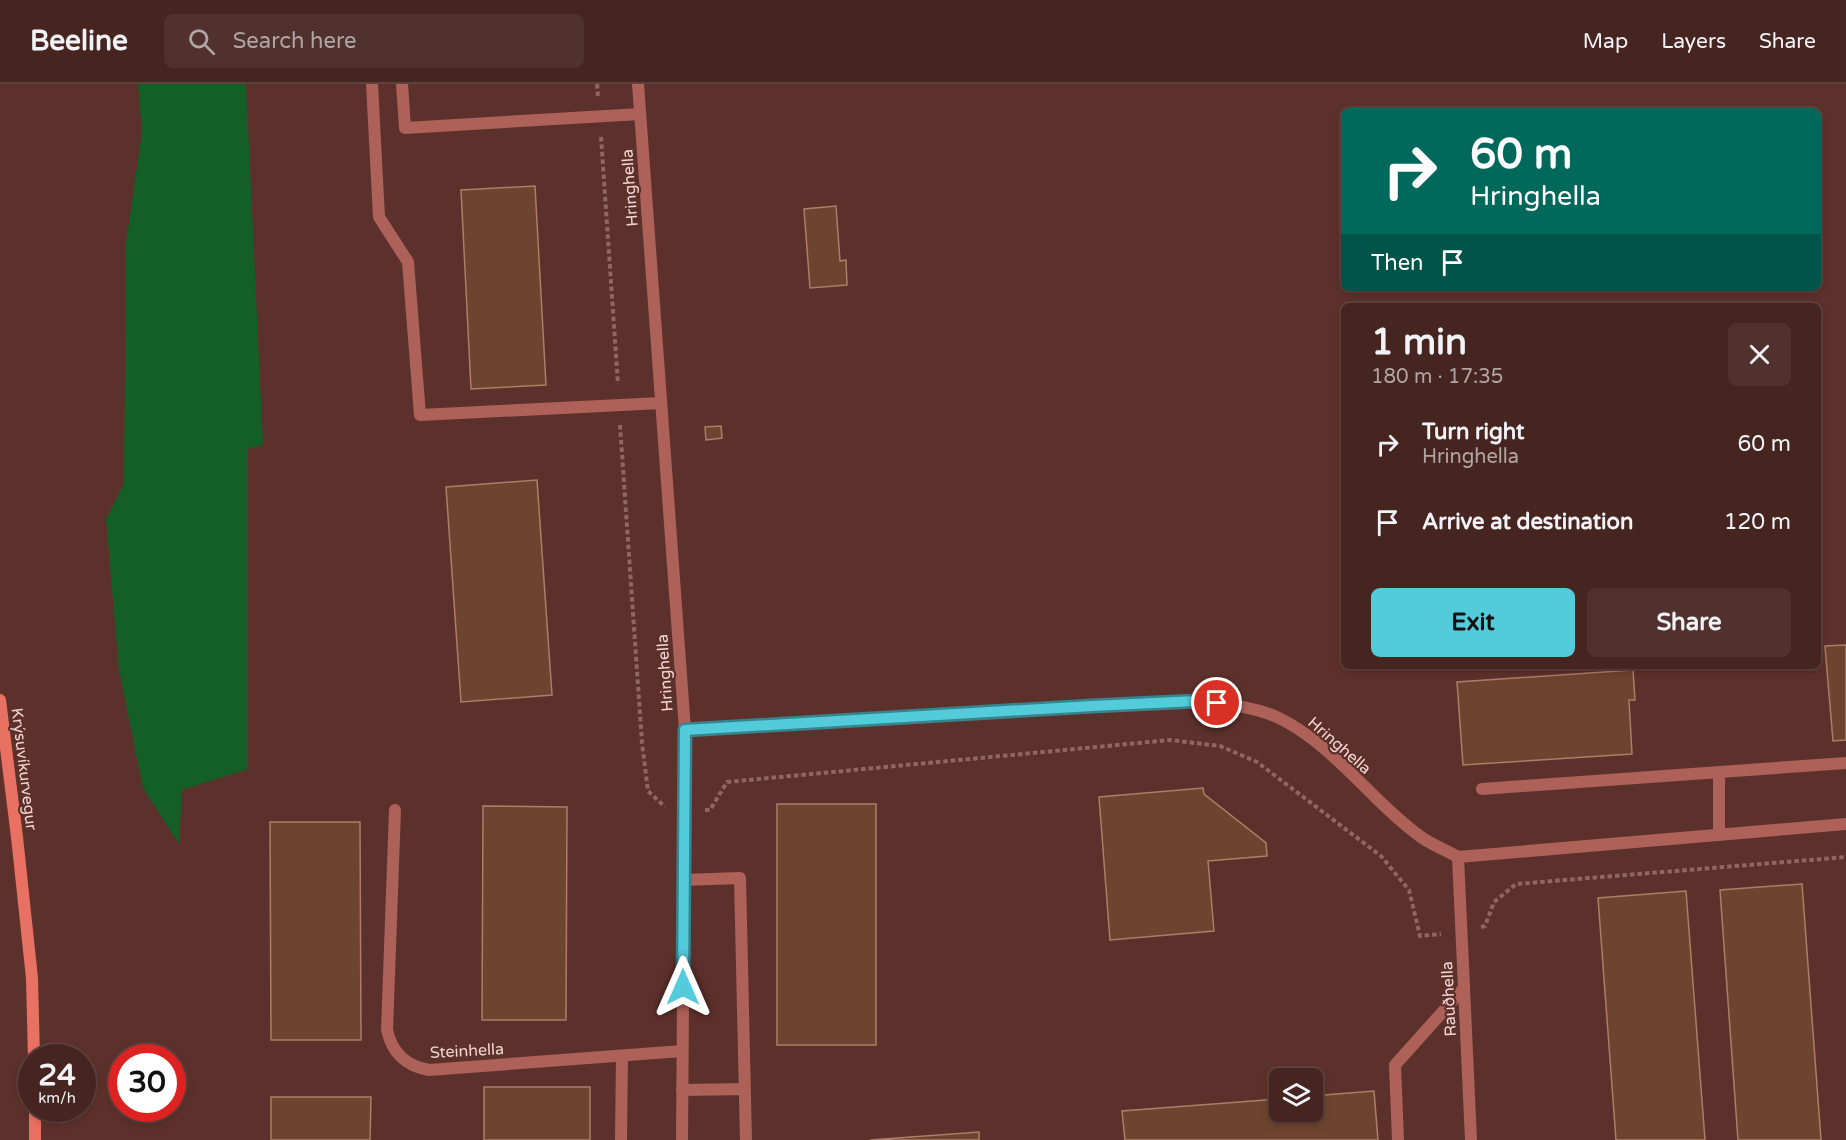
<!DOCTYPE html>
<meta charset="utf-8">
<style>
body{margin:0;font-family:"Varela Round",sans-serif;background:#50312d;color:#f1f3f6;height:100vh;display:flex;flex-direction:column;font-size:22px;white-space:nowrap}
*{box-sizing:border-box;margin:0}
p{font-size:20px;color:#b0a5a5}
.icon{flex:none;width:33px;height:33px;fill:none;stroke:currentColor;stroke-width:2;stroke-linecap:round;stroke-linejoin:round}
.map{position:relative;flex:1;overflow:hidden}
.details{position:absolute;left:1341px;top:219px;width:480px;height:366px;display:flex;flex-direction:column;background:#462520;border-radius:9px;box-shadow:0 3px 9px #0003,0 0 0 2px #5e423e}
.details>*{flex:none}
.hud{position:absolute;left:1341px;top:24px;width:480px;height:183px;border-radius:9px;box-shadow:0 3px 9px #0003,0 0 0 2px #5e423e;background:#00695c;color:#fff;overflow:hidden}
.buttons{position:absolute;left:1269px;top:984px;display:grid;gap:12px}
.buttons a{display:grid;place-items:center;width:54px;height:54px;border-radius:9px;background:#462520;box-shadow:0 3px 9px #0003,0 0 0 2px #5e423e;font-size:30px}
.speed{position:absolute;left:18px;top:960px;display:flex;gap:12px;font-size:30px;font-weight:700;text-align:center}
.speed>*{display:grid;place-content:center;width:78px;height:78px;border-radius:50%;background:#462520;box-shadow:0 3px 9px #0003,0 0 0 2px #5e423e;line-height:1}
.speed small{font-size:15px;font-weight:400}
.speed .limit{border:9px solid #d22;background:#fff;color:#111}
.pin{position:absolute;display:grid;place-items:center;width:51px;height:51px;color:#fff;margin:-26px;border:3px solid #fff;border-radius:50%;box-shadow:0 2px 6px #0007}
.me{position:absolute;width:66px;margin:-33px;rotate:0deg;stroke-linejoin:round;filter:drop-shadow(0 0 4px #0008)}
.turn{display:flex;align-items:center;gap:21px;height:126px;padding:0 30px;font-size:27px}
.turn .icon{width:78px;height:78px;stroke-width:2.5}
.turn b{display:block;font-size:42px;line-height:51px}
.then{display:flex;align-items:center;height:57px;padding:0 30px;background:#0003;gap:12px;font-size:22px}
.round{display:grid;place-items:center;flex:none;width:63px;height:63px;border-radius:9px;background:#50312d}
.summary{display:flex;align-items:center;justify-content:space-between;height:102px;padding:0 30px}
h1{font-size:36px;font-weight:800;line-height:45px}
.action{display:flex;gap:12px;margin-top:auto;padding:12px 30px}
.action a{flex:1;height:69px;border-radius:9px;background:#53cbdb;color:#111;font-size:24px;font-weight:800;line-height:69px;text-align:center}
.action a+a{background:#50312d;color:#f1f3f6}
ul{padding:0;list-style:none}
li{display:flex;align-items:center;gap:18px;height:78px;padding:0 30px}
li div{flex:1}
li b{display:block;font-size:22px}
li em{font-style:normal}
header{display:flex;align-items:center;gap:36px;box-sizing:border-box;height:84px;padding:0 30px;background:#462520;border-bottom:2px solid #5e423e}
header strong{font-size:28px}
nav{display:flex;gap:33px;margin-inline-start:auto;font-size:21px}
.search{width:420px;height:54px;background:#50312d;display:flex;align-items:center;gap:15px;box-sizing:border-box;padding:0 21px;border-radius:9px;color:#b0a5a5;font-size:22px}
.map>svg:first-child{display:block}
.green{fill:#145f28}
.building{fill:#6d442f;stroke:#ac7e68;stroke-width:1.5}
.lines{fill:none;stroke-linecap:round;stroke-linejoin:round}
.path{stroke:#8e6762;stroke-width:4;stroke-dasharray:4.5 3;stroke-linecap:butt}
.service{stroke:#ad6158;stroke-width:12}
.minor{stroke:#ad6158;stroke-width:12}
.tertiary{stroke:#ad6158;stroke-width:12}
.secondary{stroke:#e87164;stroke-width:12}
.route-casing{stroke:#36848e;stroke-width:15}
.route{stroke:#53cbdb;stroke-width:10}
.labels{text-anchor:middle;stroke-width:4.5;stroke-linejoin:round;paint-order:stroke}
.street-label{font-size:16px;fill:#f2d5d1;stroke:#5d312b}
</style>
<header>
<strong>Beeline</strong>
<div class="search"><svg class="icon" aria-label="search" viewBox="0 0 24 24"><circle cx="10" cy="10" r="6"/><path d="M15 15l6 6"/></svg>Search here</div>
<nav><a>Map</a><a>Layers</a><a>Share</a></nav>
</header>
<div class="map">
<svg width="1846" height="1056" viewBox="0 0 1846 1056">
<rect width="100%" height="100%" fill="#5d312b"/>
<!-- green -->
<path class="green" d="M138 0H246L263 361 248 365V685L182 706 179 760 143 704 119 586 106 435 124 400 126 159 142 48Z"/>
<!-- building -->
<path class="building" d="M535 102 546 301 471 305 461 106Z
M836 122 840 177 846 176 847 201 810 204 804 125Z
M721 342 722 354 706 356 705 343Z
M537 396 552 611 461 618 446 403Z
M1846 561V656L1833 657 1825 562Z
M1633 586 1635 616H1629L1632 670 1463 681 1457 598Z
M1203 704 1204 710 1266 759 1267 772 1208 777 1214 847 1110 856 1099 713Z
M777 720H876V961H777Z
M483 722 567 723 566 936H482Z
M270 738H360L361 956H271Z
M1802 800 1821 1056H1738L1720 806Z
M1686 807 1705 1056H1616L1598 814Z
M484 1003H590V1056H484Z
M1374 1007 1378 1056H1125L1122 1027 1280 1015V1028H1312V1012Z
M271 1013H371L370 1056H271Z
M979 1048V1056H870Z"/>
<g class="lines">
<!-- path -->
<path class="path" d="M597 0 598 13
M601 53 618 300
M620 341 642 659 648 707 665 723
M705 726H710L727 698 1170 656 1220 662 1257 678 1381 772 1409 806 1420 852 1441 850
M1481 843 1485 842 1494 818 1516 800 1846 773"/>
<!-- service -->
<path class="service" d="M372 0 379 133 408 178 420 331 661 319
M402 0 405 44 640 30
M1719 688V751
M1482 705 1846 679
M683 796 740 794 746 1056
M682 1006 745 1005
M621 1056 622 972
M1398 1056 1395 981 1464 904"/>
<!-- minor -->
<path class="minor" d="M395 726 387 946C392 969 406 982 429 986L682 967
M1458 773 1471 1056
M682 1056 685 646"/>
<!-- tertiary -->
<path class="tertiary" d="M638 0 685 646 1196 617C1224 620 1255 622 1281 635 1336 663 1372 718 1421 753 1432 761 1446 766 1458 773L1846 740"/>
<!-- secondary -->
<path class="secondary" d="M0 616 17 753 32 894 34 974
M35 1056V1024"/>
</g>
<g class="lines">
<defs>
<path id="route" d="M683 903 685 646 1092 622 1196 617 1217 619"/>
</defs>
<!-- route casing -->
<use href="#route" class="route-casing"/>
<!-- route -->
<use href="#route" class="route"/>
</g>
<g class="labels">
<!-- street labels -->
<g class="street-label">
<text transform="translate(629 104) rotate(-94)" y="6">Hringhella</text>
<text transform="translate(664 589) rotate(-94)" y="6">Hringhella</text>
<text transform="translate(1340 661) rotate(41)" y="6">Hringhella</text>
<text transform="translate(25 685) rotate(83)" y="6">Krýsuvíkurvegur</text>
<text transform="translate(1448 915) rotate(-93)" y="6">Rauðhella</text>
<text transform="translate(467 966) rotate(-3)" y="6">Steinhella</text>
</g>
</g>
</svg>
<div class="buttons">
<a><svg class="icon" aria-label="layers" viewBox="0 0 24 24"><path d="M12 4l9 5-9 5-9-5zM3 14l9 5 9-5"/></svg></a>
</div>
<div class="speed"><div>24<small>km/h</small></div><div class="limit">30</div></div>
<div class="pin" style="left:1217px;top:619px;background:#d93025"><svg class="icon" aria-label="arrive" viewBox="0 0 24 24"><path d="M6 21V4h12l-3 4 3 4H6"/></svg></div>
<svg class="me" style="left:683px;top:903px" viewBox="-20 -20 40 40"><path d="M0-17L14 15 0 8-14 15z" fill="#53cbdb" stroke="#fff" stroke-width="4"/></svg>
<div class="hud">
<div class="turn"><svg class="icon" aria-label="right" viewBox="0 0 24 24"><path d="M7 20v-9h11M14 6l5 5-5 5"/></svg><div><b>60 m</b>Hringhella</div></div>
<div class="then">Then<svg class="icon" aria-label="arrive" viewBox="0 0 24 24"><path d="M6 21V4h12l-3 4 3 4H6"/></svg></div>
</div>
<section class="details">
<div class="summary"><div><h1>1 min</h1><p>180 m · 17:35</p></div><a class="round"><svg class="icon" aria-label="close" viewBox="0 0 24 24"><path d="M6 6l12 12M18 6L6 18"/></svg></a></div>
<ul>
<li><svg class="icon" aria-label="right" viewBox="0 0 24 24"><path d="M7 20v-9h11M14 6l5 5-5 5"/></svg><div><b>Turn right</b><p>Hringhella</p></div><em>60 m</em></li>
<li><svg class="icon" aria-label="arrive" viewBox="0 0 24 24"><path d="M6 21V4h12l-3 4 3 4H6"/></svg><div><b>Arrive at destination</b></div><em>120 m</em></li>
</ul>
<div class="action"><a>Exit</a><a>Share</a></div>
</section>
</div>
